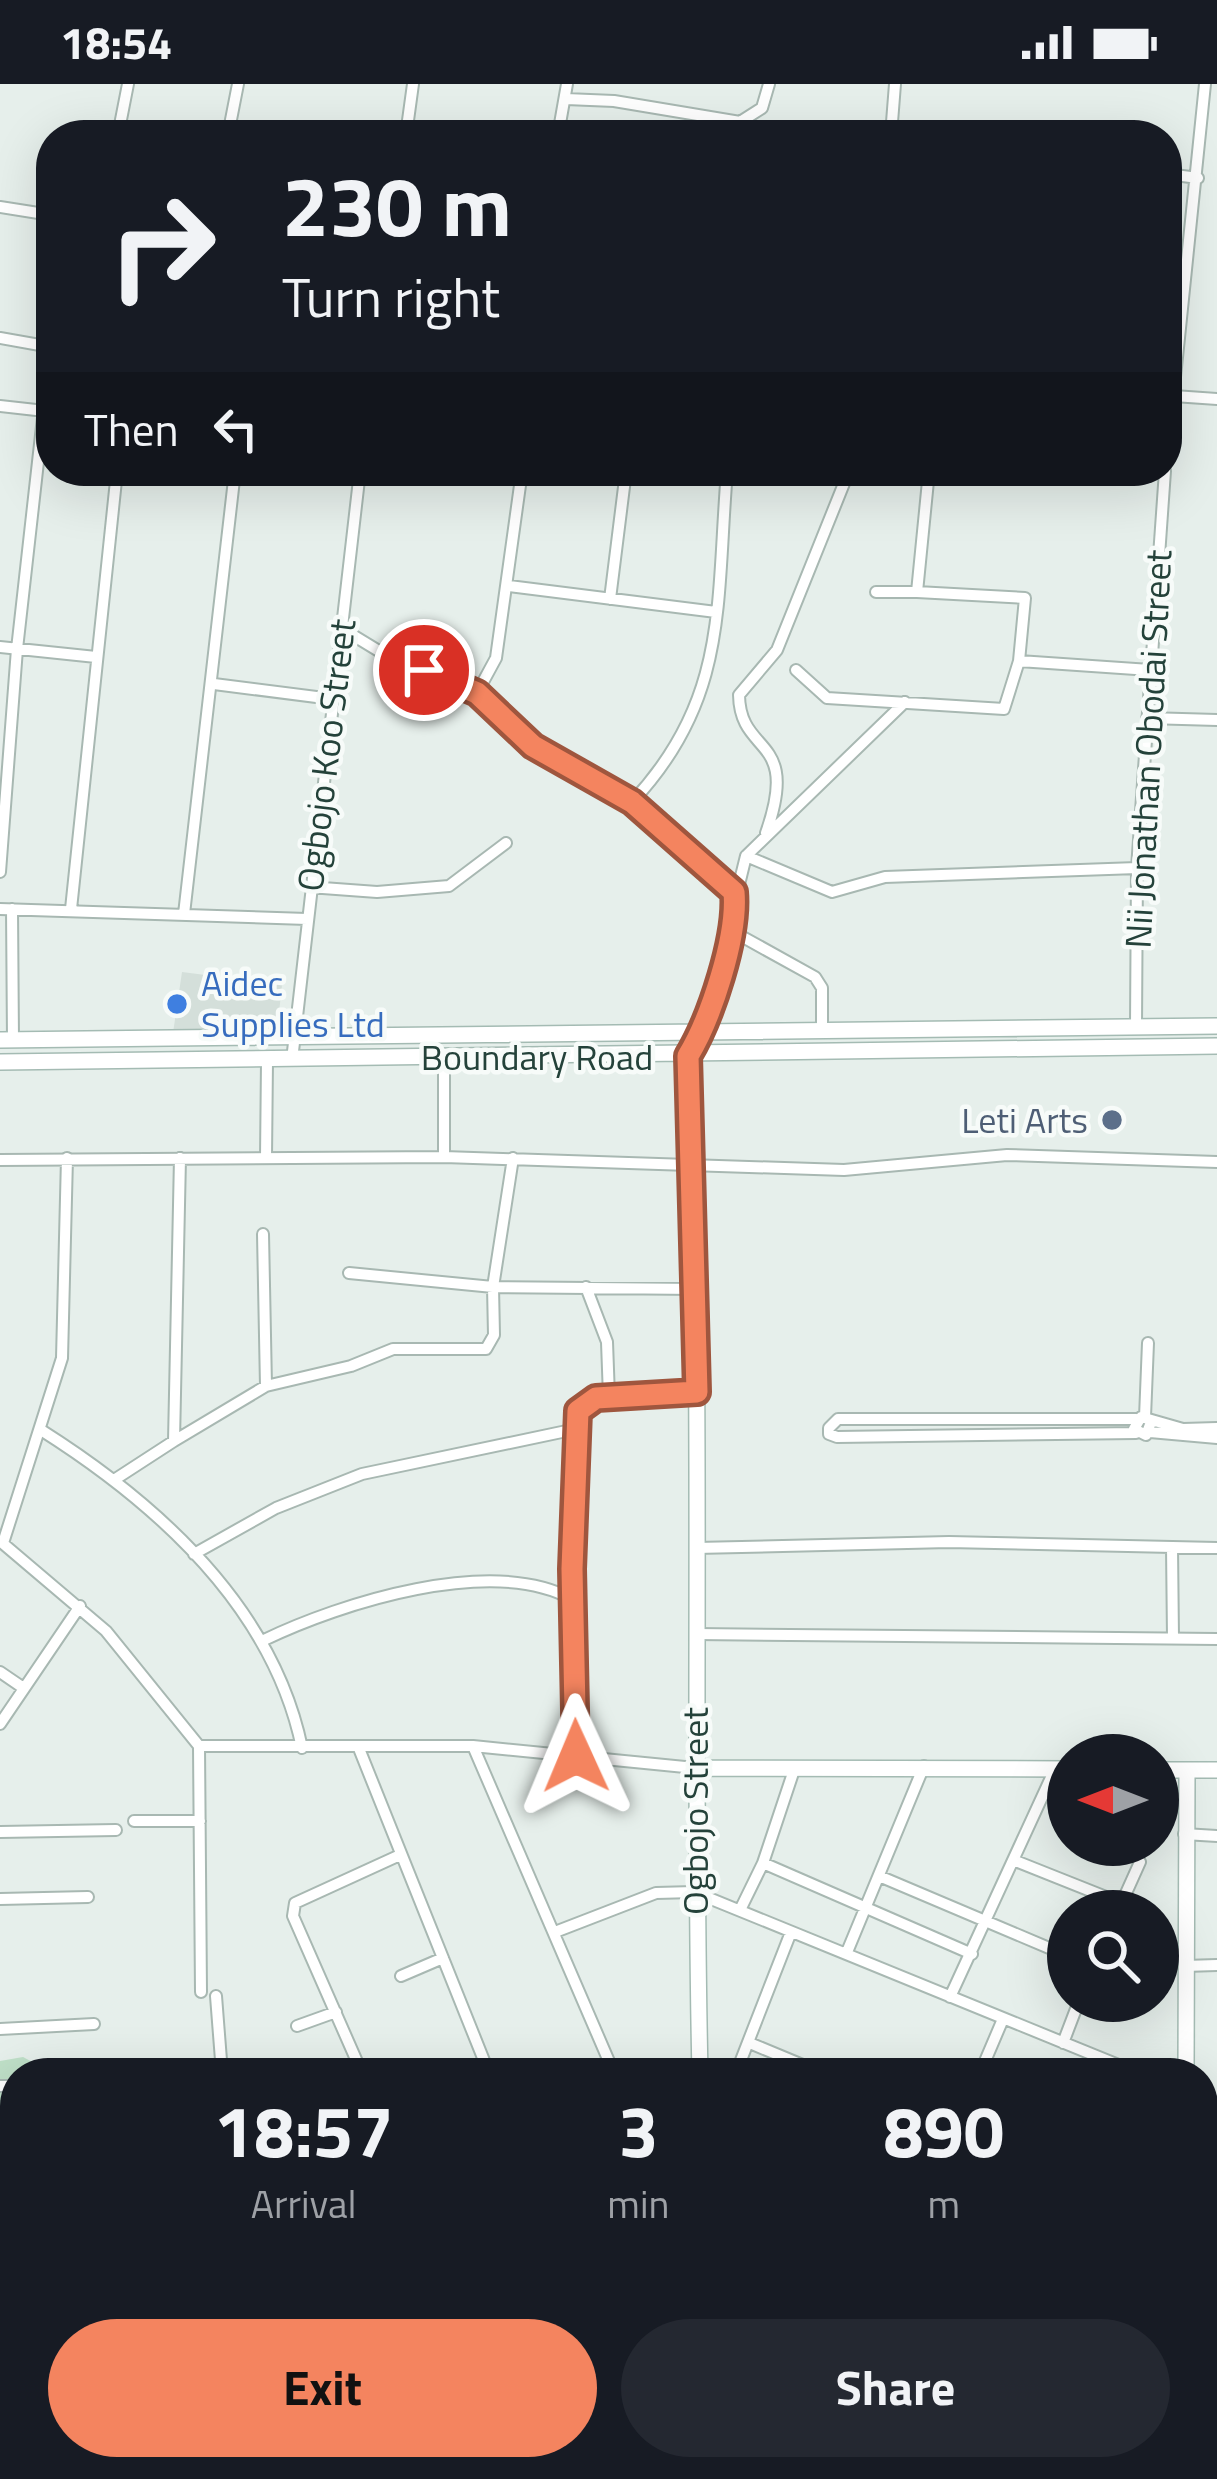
<!DOCTYPE html>
<style>
body{margin:0;font-family:"Titillium Web",sans-serif;background:#242831;color:#f1f3f6;height:100vh;display:flex;flex-direction:column;font-size:45px;white-space:nowrap}
*{box-sizing:border-box;margin:0}
p{font-size:39px;color:#9ea1a6}
.icon{flex:none;width:66px;height:66px;fill:none;stroke:currentColor;stroke-width:2;stroke-linecap:round;stroke-linejoin:round}
.map{position:relative;flex:1;overflow:hidden}
.drawer{position:absolute;left:0px;top:1974px;width:1218px;height:423px;display:flex;flex-direction:column;background:#171b24;border-radius:48px 48px 0 0;box-shadow:0 12px 48px #0002}
.drawer>*{flex:none}
.guide{position:absolute;left:36px;top:36px;width:1146px;height:366px;border-radius:48px;box-shadow:0 12px 48px #0002;background:#171b24;color:#f1f3f6;overflow:hidden}
.needle{width:78px;rotate:270deg}
.controls{position:absolute;left:1047px;top:1650px;display:grid;gap:24px}
.controls a{display:grid;place-items:center;width:132px;height:132px;border-radius:50%;background:#171b24;box-shadow:0 12px 48px #0002;font-size:60px}
.pin{position:absolute;display:grid;place-items:center;width:102px;height:102px;color:#fff;margin:-51px;border:6px solid #fff;border-radius:50%;box-shadow:0 3px 12px #0007}
.me{position:absolute;width:132px;margin:-66px;rotate:359deg;stroke-linejoin:round;filter:drop-shadow(0 0 9px #0008)}
.turn{display:flex;align-items:center;gap:42px;height:252px;padding:0 48px;font-size:54px}
.turn .icon{width:156px;height:156px;stroke-width:2.5}
.turn b{display:block;font-size:84px;line-height:102px}
.then{display:flex;align-items:center;height:114px;padding:0 48px;background:#0003;gap:24px;font-size:45px}
.eta{display:flex;justify-content:space-evenly;align-items:center;height:204px;text-align:center}
.eta b{font-size:72px;font-weight:700;line-height:84px}
.action{display:flex;gap:24px;margin-top:auto;padding:24px 48px}
.action a{flex:1;height:138px;border-radius:72px;background:#f4845f;color:#111;font-size:48px;font-weight:700;line-height:138px;text-align:center}
.action a+a{background:#242831;color:#f1f3f6}
.status{display:flex;justify-content:space-between;align-items:center;height:84px;padding:0 60px;background:#171b24;direction:ltr}
.status svg{height:33px;fill:currentColor}
.map>svg:first-child{display:block}
.built{fill:#d4dfda}
.green{fill:#bfe0c8}
.lines{fill:none;stroke-linecap:round;stroke-linejoin:round}
.stream{stroke:#8ec9d4;stroke-width:3}
.street-casing{stroke:#a8b8b2;stroke-width:14}
.secondary-casing{stroke:#a4bbb3;stroke-width:18}
.street{stroke:#fff;stroke-width:10}
.secondary{stroke:#fff;stroke-width:15}
.route-casing{stroke:#9f563e;stroke-width:30}
.route{stroke:#f4845f;stroke-width:21}
.shop-dot{fill:#3f7fe0;stroke:#f7fbf9;stroke-width:4.5}
.service-dot{fill:#5c6f8a;stroke:#f7fbf9;stroke-width:4.5}
.labels{text-anchor:middle;stroke-width:9;stroke-linejoin:round;paint-order:stroke}
.street-label{font-size:36px;fill:#24423a;stroke:#f7fbf9}
.shop-label{font-size:36px;fill:#366cbe;stroke:#f7fbf9;text-anchor:start}
.service-label{font-size:36px;fill:#4e5e75;stroke:#f7fbf9;text-anchor:end}
</style>
<div class="status"><b>18:54</b><svg viewBox="0 0 49 12"><path d="M0 12V9h3v3zM5 12V6h3v6zM10 12V3h3v9zM15 12V0h3v12zM26 1h20v11H26zM47 4h2v5h-2z"/></svg></div>
<div class="map">
<svg width="1217" height="2395" viewBox="0 0 1217 2395">
<rect width="100%" height="100%" fill="#e6efeb"/>
<!-- built -->
<path class="built" d="M182 888 282 901 277 947 173 949Z"/>
<!-- green -->
<path class="green" d="M23 1973 53 1989H15V2042L0 2040V1977Z
M0 2064 15 2073V2220L7 2218 0 2195Z"/>
<g class="lines">
<!-- stream -->
<path class="stream" d="M0 2097 15 2106"/>
<defs>
<path id="street" d="M566 15 614 17 740 38 762 24 769 0
M118 51 128 0
M228 51 238 0
M406 51 413 0
M558 51 567 0
M891 51 895 0
M1167 90 1198 94
M0 123 51 131
M0 254 51 263
M1174 312 1217 315
M0 322 45 327
M1167 371 1205 0
M929 387 917 508 1025 514 1019 577
M509 502 716 528
M876 508H917
M610 515 626 387
M341 544 392 575 477 609 533 662 632 718 734 808
M0 563 96 573
M796 586 827 614 1004 625 1019 577 1150 586
M214 600 332 615
M477 609 496 574 522 387
M1147 634 1217 636
M632 718C729 615 716 519 727 387
M766 749C801 650 740 673 739 611L777 566 849 387
M746 772 832 808 885 793 1137 784
M0 788 17 565 51 262
M309 803 377 808 449 802 506 759
M0 825 307 835
M12 825 13 956
M71 825 117 387
M184 830 235 387
M732 847 815 893 822 904V947
M1136 942 1137 784 1165 387
M703 947 746 772 905 618
M444 973V1073
M292 976 360 387
M266 1073 267 977
M0 1076 444 1073 844 1086 1007 1071 1217 1078
M263 1150 266 1302
M349 1189 493 1203 698 1205
M586 1203 607 1258 609 1313
M1145 1333 1148 1259
M1151 1338 1146 1351 1134 1345 1141 1333 1183 1345 1217 1344
M41 1346C158 1420 273 1523 302 1664
M1150 1348 1217 1354
M1136 1349 837 1353 829 1350V1344L838 1335H1136
M174 1357 266 1302 351 1282 393 1265H486L494 1251 493 1203 513 1074
M117 1394 174 1357 180 1074
M0 1457 106 1547 199 1662 201 1908
M3 1459 62 1274 67 1074
M1172 1463 1173 1554
M696 1464 949 1458 1217 1464
M194 1470 276 1424 362 1390 576 1345
M696 1550 1217 1555
M264 1556C341 1519 491 1471 572 1515
M0 1588 22 1603
M0 1640 80 1522
M199 1662H473L695 1684
M358 1662 489 1989
M473 1662 614 1989
M576 1672 572 1485 578 1327 595 1314 697 1308
M134 1737H200
M0 1748 116 1746
M1184 1750 1217 1752
M1013 1776 1121 1819
M763 1779 972 1870
M879 1792 1068 1872
M0 1815 88 1813
M741 1824 763 1779 794 1686
M1118 1827 1140 1778
M555 1848 656 1809 694 1808 1138 1989
M847 1868 924 1682
M1185 1882 1217 1881
M401 1892 443 1874
M216 1912 222 1989
M950 1913 1055 1685
M297 1942 336 1928
M0 1945 94 1940
M1063 1959 1079 1917
M752 1960 822 1989
M362 1989 293 1832 295 1819 400 1771
M736 1989 791 1848
M980 1989 1003 1935
M0 2002H15
M0 2087 15 2097
M1203 2181 1217 2182
M0 2215 15 2216
M1203 2317 1217 2316
M37 2382V2395
M103 2382V2395
M256 2382 257 2395
M402 2382V2395
M930 2395V2382"/>
<path id="secondary" d="M0 956 1217 942
M0 978 1217 962
M695 1684 1068 1685
M1158 1686H1217
M700 1989C692 1650 704 1311 689 972L703 947
M1186 1989 1187 1686
M0 2365 15 2364
M1203 2365H1217
M184 2382V2395
M587 2382 588 2395"/>
</defs>
<!-- street casing -->
<use href="#street" class="street-casing"/>
<!-- secondary casing -->
<use href="#secondary" class="secondary-casing"/>
<!-- street -->
<use href="#street" class="street"/>
<!-- secondary -->
<use href="#secondary" class="secondary"/>
</g>
<g class="lines">
<defs>
<path id="route" d="M424 586 477 609 533 662 632 718 734 808C738 852 711 934 688 972L697 1308 596 1314 578 1327 572 1485 576 1672"/>
</defs>
<!-- route casing -->
<use href="#route" class="route-casing"/>
<!-- route -->
<use href="#route" class="route"/>
</g>
<!-- markers -->
<circle class="shop-dot" cx="177" cy="920" r="12"/>
<circle class="service-dot" cx="1112" cy="1036" r="12"/>
<g class="labels">
<!-- street labels -->
<g class="street-label">
<text transform="translate(1148 665) rotate(-87)" y="13">Nii Jonathan Obodai Street</text>
<text transform="translate(326 671) rotate(-83)" y="13">Ogbojo Koo Street</text>
<text x="537" y="986">Boundary Road</text>
<text transform="translate(695 1727) rotate(-90)" y="13">Ogbojo Street</text>
</g>
<!-- shop labels -->
<g class="shop-label">
<text x="201" y="912">Aidec<tspan x="201" dy="41">Supplies Ltd</tspan></text>
</g>
<!-- service labels -->
<g class="service-label">
<text x="1088" y="1049">Leti Arts</text>
</g>
</g>
</svg>
<div class="controls">
<a><svg class="needle" viewBox="-14 -14 28 28"><path d="M0-13l5 13h-10z" fill="#e53935"/><path d="M0 13l5-13h-10z" fill="#9ea1a6"/></svg></a>
<a><svg class="icon" aria-label="search" viewBox="0 0 24 24"><circle cx="10" cy="10" r="6"/><path d="M15 15l6 6"/></svg></a>
</div>
<div class="pin" style="left:424px;top:586px;background:#d93025"><svg class="icon" aria-label="arrive" viewBox="0 0 24 24"><path d="M6 21V4h12l-3 4 3 4H6"/></svg></div>
<svg class="me" style="left:576px;top:1672px" viewBox="-20 -20 40 40"><path d="M0-17L14 15 0 8-14 15z" fill="#f4845f" stroke="#fff" stroke-width="4"/></svg>
<div class="guide">
<div class="turn"><svg class="icon" aria-label="right" viewBox="0 0 24 24"><path d="M7 20v-9h11M14 6l5 5-5 5"/></svg><div><b>230 m</b>Turn right</div></div>
<div class="then">Then<svg class="icon" aria-label="left" viewBox="0 0 24 24"><path d="M17 20v-9H6M10 6l-5 5 5 5"/></svg></div>
</div>
<section class="drawer">
<div class="eta">
<div><b>18:57</b><p>Arrival</p></div>
<div><b>3</b><p>min</p></div>
<div><b>890</b><p>m</p></div>
</div>
<div class="action"><a>Exit</a><a>Share</a></div>
</section>
</div>
